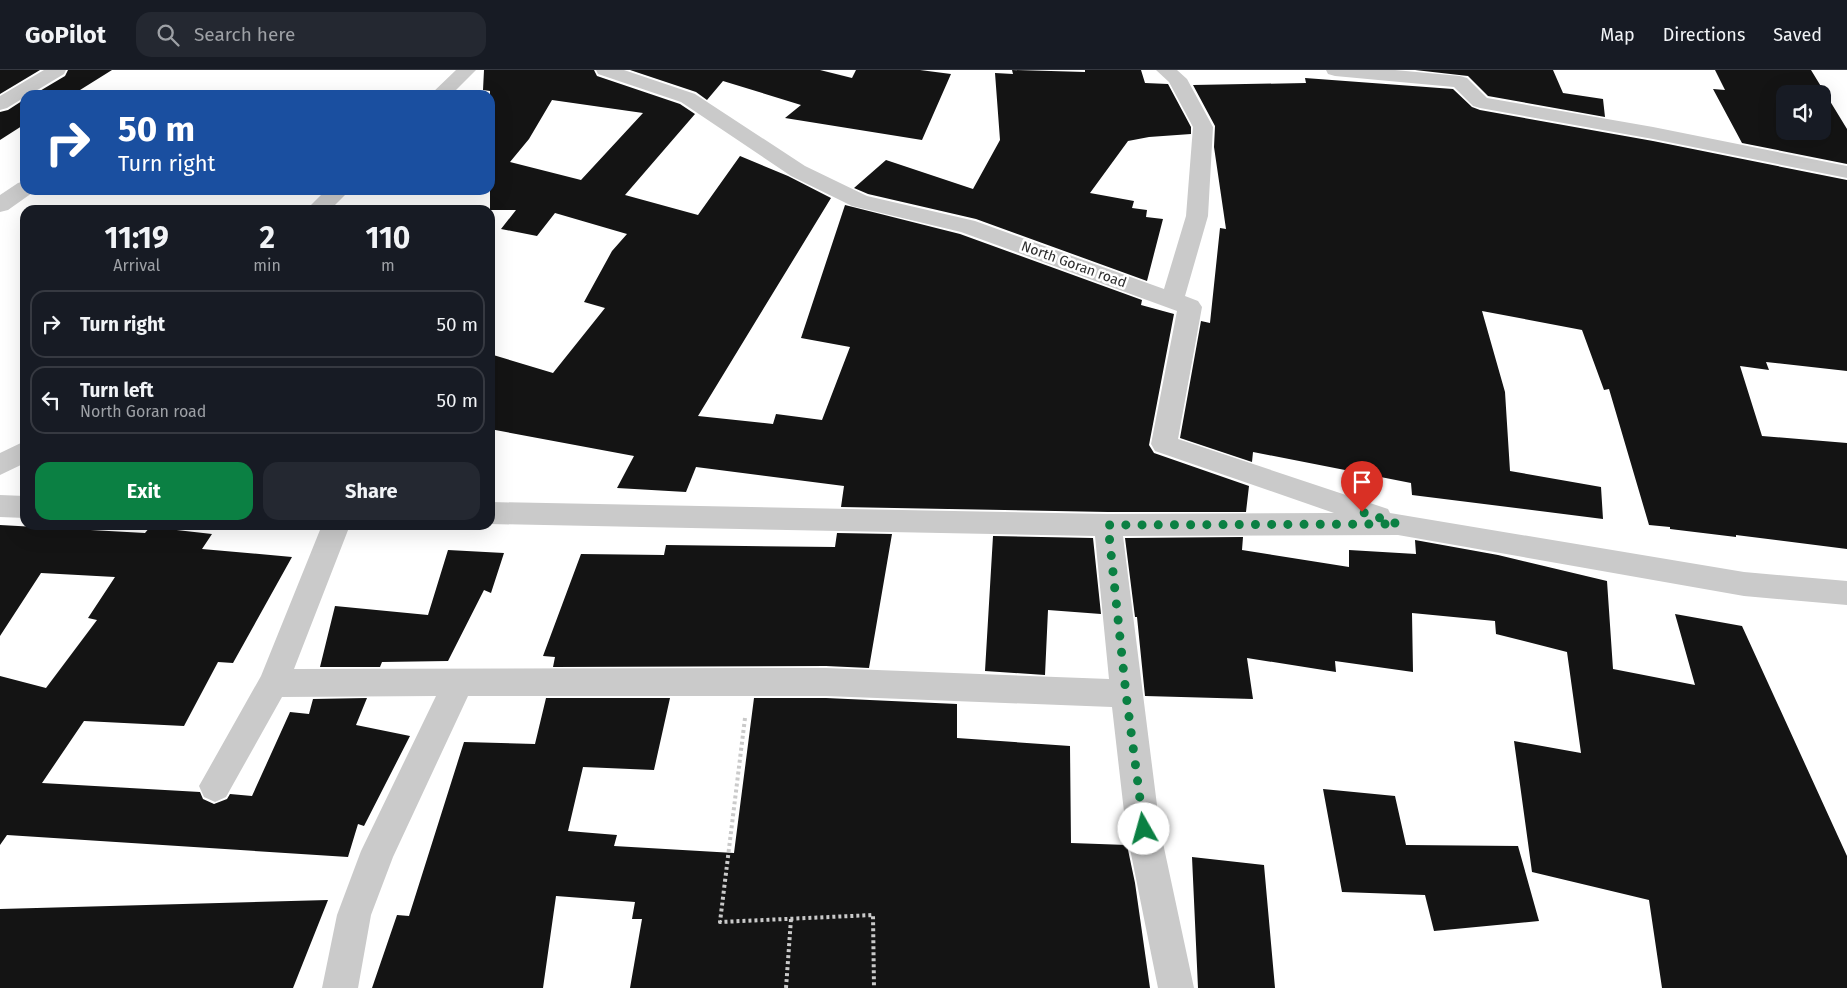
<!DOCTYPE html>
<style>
body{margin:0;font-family:"Fira Sans",sans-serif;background:#242831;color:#f1f3f6;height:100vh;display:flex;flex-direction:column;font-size:19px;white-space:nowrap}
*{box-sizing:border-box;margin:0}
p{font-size:16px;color:#9ea1a6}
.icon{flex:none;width:28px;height:28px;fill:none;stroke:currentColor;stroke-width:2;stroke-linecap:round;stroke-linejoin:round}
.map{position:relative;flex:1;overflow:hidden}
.details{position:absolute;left:20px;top:135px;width:475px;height:325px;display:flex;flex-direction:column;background:#171b24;border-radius:15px;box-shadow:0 5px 20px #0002}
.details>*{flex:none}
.top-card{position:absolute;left:20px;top:20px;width:475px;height:105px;border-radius:15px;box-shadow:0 5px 20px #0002;background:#1a4fa0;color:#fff;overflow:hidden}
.controls{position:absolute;left:1776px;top:15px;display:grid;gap:10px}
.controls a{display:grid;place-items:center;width:55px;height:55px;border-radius:10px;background:#171b24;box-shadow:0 5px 20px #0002;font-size:25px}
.pin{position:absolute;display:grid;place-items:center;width:42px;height:42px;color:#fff;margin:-51px -21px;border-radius:50% 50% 50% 0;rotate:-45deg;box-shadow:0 0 5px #0007}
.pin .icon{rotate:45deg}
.me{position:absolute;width:55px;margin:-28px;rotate:353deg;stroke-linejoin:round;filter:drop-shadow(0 0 4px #0008)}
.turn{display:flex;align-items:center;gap:18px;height:105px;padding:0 15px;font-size:22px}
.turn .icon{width:65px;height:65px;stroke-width:2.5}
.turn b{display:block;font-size:35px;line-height:42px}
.eta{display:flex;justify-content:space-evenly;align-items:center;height:85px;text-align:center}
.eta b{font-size:30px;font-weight:700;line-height:35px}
.action{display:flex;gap:10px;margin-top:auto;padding:10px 15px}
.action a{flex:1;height:58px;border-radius:15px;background:#0b8043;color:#fff;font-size:20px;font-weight:700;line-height:58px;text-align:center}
.action a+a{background:#242831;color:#f1f3f6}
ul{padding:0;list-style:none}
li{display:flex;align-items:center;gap:15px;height:68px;margin:0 10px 8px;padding:0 5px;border:2px solid #363941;border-radius:15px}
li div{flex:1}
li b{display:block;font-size:19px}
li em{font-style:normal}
header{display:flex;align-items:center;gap:30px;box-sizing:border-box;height:70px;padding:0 25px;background:#171b24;border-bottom:1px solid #363941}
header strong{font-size:24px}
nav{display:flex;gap:28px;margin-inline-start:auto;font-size:18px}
.search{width:350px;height:45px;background:#242831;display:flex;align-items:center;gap:12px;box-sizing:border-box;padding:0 18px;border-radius:15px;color:#9ea1a6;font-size:19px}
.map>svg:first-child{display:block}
.building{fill:#141414;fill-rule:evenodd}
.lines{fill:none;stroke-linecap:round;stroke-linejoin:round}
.path{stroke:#cacaca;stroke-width:4;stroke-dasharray:3 3;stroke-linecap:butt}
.minor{fill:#cacaca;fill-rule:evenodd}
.route{stroke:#0b8043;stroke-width:9;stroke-dasharray:0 16.2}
.labels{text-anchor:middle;stroke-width:5;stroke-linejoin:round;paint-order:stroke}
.street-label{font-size:14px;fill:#2d2d2d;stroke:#fff}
</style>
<header>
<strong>GoPilot</strong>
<div class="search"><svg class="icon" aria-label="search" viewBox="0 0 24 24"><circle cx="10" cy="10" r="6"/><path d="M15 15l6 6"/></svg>Search here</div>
<nav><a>Map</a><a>Directions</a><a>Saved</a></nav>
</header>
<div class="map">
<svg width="1847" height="918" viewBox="0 0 1847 918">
<rect width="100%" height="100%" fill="#fff"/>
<!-- building -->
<path class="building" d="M0 0H40L0 24Z
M68 0H112L72 25H33L65 6Z
M484 0H594L597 6 680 34 695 44 625 125 698 145 740 86 788 106 831 128 698 346 773 354 776 344 822 350 850 277 801 268 845 135 960 164 1142 230 1141 235 1174 244 1149 375 1154 383 1249 416 1246 442H1108L841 437 844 416 696 397 686 422 617 418 634 386 490 359V284L553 303 605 238 584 232 612 181 627 164 555 143 537 166 501 159 516 140H490V21L483 20ZM552 30 643 43 581 110 510 92 529 69Z
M630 0H820L852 8 856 0H920L951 4 922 70 785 48 801 35 723 11 707 30 696 22Z
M1012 0 1085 2V0H1141L1145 13 1168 14 1191 57V64L1149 67 1128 71 1090 123 1134 131 1132 138 1147 140 1146 147 1163 149 1147 211 976 149 868 124 854 118 886 90 973 119 1000 70 995 3 1013 4Z
M1415 0H1553L1563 23 1603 29 1605 47 1488 26 1468 6Z
M1715 0H1811L1847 59V94L1742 73 1713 19 1725 20ZM1785 24H1822V61H1785Z
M1305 8 1453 19 1472 37 1480 40 1653 71 1847 110V301L1766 292 1769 300 1740 296 1762 366 1847 373V479L1736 465V467L1670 459V457L1649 455 1609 319 1604 320 1582 260 1482 241 1505 322 1510 401 1601 417 1603 449 1412 425 1411 413 1253 382 1252 392 1180 368 1201 251 1210 253 1220 158 1226 159 1214 77 1215 56 1193 15 1306 13Z
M25 29V54L0 70V42L8 40Z
M0 455 145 463 150 457 212 464 202 479 292 487 233 593 218 592 184 656 84 651 42 713 200 722 203 729 214 734 227 729 230 724 252 726 290 642 309 644 313 629 367 628 356 655 410 666 364 756 358 754 348 787 7 765 0 775V606L46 618 97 550 88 548 115 507 41 503 0 566Z
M837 463 892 464 869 598 826 596 553 597 555 587 543 586 581 484 664 485 666 475 835 477Z
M993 466 1093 468 1101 544 1048 540 1045 605 985 601Z
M1243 467 1242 480 1349 497V480L1416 484 1415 470 1498 485 1607 511 1613 599 1695 615 1675 544 1742 556 1847 786V918H1662L1649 830 1532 802 1514 671 1581 683 1567 582 1496 564 1495 551 1412 543 1413 602 1335 591 1336 602 1247 588 1253 629 1145 626 1137 547H1135L1125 468Z
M448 480 504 483 491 523 484 520 448 591 382 592 380 597H320L335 536 428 545Z
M546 628H670L654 700 583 697 568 761 617 765 614 776 734 783 754 628H826L957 634V668L1070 676 1071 773 1127 775 1135 813 1150 918H630L642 849H632L635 832 556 826 543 918H372L397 845 409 846 464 672 535 674Z
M1323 719 1395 726 1406 775 1518 776 1539 851 1434 861 1425 825 1342 822Z
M1192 787 1264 795 1275 918H1198Z
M328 830 293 918H0V839Z"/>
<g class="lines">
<!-- path -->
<path class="path" d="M745 648 720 852 873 845 874 918
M786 918 791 849"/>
<!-- minor -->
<path class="minor" d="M44 0H66L64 4 29 25H25V27L7 38 0 40V26Z
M456 0H476L451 25H430Z
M596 0H624L695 24 805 96 867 126 975 151 1164 219 1186 146 1193 57 1169 12 1156 0H1177L1187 9 1213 57 1208 146 1185 226 1198 231 1202 237 1178 369 1388 439 1390 443 1744 502 1847 511V535L1744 526 1398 465 1123 466 1160 759 1194 918H1158L1126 759 1112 637 826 626H468L393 787 371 845 358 918H322L337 845 361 781 436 626 282 627 226 727 215 732 204 727 199 716 261 606 322 455H350L294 599 826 598 1109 609 1095 466 490 454V432L1108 444 1334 443 1155 381 1151 374 1177 241 961 162 852 136 791 106 681 32 598 4Z
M1326 0H1395L1460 6 1467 8 1487 28 1653 57 1847 96V108L1653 69 1480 38 1473 36 1454 17 1335 6 1328 4Z
M25 111V120H34L32 123 8 140 0 142V125L18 113Z
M326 120H350L330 140H306Z
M25 371V393L0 405V383Z
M0 425 25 426V448L0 447Z"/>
</g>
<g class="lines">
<!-- route -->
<path class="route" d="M1144 759 1126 624 1108 455 1398 454 1362 442"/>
</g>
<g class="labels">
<!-- street labels -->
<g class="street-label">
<text transform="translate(1074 194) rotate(20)" y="5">North Goran road</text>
</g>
</g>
</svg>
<div class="controls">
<a><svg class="icon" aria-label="sound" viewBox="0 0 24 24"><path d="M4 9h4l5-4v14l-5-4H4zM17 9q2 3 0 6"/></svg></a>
</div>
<div class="pin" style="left:1362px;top:442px;background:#d93025"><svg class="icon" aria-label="arrive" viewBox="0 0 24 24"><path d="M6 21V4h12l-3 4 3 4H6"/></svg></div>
<svg class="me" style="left:1144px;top:759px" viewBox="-20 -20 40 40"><circle r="19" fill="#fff"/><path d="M0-13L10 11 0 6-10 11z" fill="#0b8043"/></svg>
<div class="top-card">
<div class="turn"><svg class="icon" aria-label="right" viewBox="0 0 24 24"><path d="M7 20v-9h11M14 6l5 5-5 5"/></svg><div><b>50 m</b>Turn right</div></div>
</div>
<section class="details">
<div class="eta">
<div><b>11:19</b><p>Arrival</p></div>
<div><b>2</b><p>min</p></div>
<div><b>110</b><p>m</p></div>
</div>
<ul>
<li><svg class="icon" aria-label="right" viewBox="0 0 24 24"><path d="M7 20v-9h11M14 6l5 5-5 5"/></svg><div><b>Turn right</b></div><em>50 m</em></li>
<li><svg class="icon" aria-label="left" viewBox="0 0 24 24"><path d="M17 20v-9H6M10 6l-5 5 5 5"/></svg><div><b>Turn left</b><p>North Goran road</p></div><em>50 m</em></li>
</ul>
<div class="action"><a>Exit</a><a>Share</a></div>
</section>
</div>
